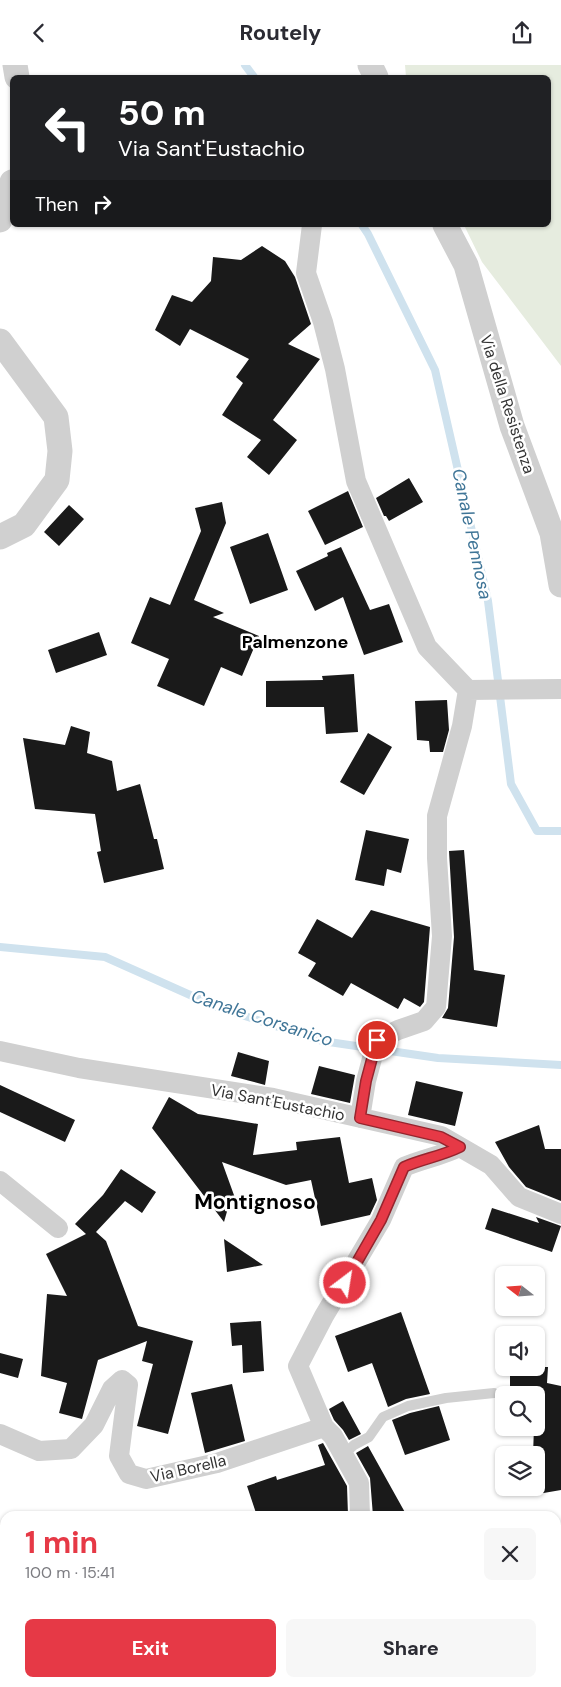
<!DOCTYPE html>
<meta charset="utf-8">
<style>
body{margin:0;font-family:"DM Sans",sans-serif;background:#f7f7f7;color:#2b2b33;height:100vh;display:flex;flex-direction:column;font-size:19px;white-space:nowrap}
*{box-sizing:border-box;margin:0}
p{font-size:16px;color:#7c7c81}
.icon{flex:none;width:28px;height:28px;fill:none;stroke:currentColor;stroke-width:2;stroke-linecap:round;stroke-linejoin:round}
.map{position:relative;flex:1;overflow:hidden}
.side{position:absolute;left:0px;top:1446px;width:561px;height:176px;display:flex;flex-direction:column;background:#fff;border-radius:15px 15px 0 0;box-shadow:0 1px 4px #0004}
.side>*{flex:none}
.banner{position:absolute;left:10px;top:10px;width:541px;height:152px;border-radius:8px;box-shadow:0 1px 4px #0004;background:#202124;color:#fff;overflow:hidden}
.needle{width:32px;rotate:287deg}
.buttons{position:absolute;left:495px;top:1201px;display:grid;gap:10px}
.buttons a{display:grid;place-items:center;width:50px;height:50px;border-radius:8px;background:#fff;box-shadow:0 1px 4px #0004;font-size:25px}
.pin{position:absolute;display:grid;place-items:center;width:42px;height:42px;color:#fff;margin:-21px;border:2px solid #fff;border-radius:50%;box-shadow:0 1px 5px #0007}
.me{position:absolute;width:55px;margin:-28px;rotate:31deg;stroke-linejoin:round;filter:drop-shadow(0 0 4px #0008)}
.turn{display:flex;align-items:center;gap:18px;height:105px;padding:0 25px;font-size:22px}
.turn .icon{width:65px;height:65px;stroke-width:2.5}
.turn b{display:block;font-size:35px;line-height:42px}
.then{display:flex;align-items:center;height:48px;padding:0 25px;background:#0003;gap:10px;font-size:19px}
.round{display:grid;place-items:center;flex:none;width:52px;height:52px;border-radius:8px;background:#f7f7f7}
.headline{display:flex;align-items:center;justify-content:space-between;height:85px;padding:0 25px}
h1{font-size:30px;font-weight:700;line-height:38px;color:#e63946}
.action{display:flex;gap:10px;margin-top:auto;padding:10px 25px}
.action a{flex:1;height:58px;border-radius:8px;background:#e63946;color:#fff;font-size:20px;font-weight:700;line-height:58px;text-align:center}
.action a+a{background:#f7f7f7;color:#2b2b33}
header{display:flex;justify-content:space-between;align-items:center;height:65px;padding:0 25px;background:#fff;font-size:22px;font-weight:700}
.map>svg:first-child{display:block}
.green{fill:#e6ecdf}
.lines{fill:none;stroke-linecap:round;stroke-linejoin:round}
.stream{stroke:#cfe2ee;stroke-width:8}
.building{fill:#1a1a1a}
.service{stroke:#d0d0d0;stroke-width:10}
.minor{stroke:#d0d0d0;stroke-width:20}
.tertiary{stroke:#d0d0d0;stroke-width:25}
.route-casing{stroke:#96252e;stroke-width:12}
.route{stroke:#e63946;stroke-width:9}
.labels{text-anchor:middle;stroke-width:5;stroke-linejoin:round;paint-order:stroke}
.street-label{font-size:16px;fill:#333;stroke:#fff}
.water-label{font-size:18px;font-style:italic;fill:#3f7597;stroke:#fff}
.neighbourhood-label{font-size:18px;font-weight:bold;fill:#000;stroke:#fff}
.district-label{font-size:21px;font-weight:bold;fill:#000;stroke:#fff}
</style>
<header><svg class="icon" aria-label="back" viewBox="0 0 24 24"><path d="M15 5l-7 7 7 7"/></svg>Routely<svg class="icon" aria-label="share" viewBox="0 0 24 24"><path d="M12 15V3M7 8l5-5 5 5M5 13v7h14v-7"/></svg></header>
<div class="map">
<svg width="561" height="1622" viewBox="0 0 561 1622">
<rect width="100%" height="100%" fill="#fff"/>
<!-- green -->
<path class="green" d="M405 0H561V301L482 197 464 160H549V12H406Z"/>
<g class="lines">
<!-- stream -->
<path class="stream" d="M245 0 254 12
M362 160 368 169 435 305 488 536 511 719 537 766H561
M0 882 105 892 217 942 322 976 438 993 561 1000"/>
</g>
<!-- building -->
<path class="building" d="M262 181 285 196 295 212 311 259 288 279 320 294 273 355 297 375 269 410 247 392 261 375 222 350 243 318 236 312 249 294 190 264 180 281 155 265 172 230 192 237 211 216 213 192 241 195Z
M409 413 423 437 389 456 386 451H384L376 433Z
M348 426 363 462 325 480 308 446Z
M222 437 226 458 194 535 224 548 213 552 259 571 242 611 221 602 204 641 157 621 169 594 131 578 150 532 170 540 201 466 195 443Z
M69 440 84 454 59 481 44 467Z
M268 468 288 525 250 539 230 482Z
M341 482 370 545 389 539 403 577 364 590 343 532 315 546 296 506 328 491 327 488Z
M99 567 107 590 56 608 48 585Z
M354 609 358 667 326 669 324 642H266V616L323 615 322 611Z
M447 635 449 665 443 687H430L429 676 417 675 415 636Z
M71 661 90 667 87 688 112 696 117 726 140 719 154 774H157L164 804 104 818 97 787 101 786 95 749 35 744 23 673 65 680Z
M368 668 392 682 364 730 340 717Z
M366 765 409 774 401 808 387 804 384 821 355 815Z
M464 785 474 905 505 910 497 962 442 953 448 943 454 872 449 786Z
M371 845 430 862 424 937 420 942 404 933 398 944 351 918 343 931 308 911 316 898 298 888 317 854 352 873Z
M238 987 269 996 265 1020 231 1011Z
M319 1001 355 1010 350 1038 311 1029Z
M416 1016 463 1027 455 1061 408 1050Z
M0 1020 75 1055 65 1077 0 1047Z
M169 1032 198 1049 258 1059 253 1090 297 1085 296 1077 340 1072 349 1118 372 1113 377 1135 370 1150 321 1161 311 1115 286 1120 222 1097 239 1144 228 1143 224 1157 152 1063Z
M539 1060 545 1084H561V1136L526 1122 509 1102 495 1077Z
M121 1104 156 1127 142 1148 125 1136 96 1167 106 1176 138 1261 193 1276 168 1369 137 1361 153 1299 142 1296 147 1276 98 1295 82 1354 59 1348 67 1318 41 1311 47 1229 67 1231 46 1189 86 1169 75 1159 103 1130Z
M492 1143 539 1158 536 1152 561 1161 552 1187 485 1164Z
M224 1174 263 1200 227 1207Z
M401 1247 430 1329 406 1334 388 1342 372 1298 348 1307 335 1271Z
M261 1256 264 1306 243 1308 242 1280 232 1281 230 1258Z
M0 1288 23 1294 18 1313 0 1308Z
M510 1302H548L547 1318 561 1321V1425L532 1430V1422H536V1390H533L534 1362H536V1330H535V1327H510Z
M232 1319 245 1376 205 1388 191 1328Z
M343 1336 361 1369 349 1375 343 1365 334 1355 329 1344Z
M439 1341 450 1375 405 1390 392 1355 410 1348Z
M323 1378 347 1421 348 1450 257 1451 247 1421 276 1411 277 1415 325 1400 318 1380Z
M368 1381 407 1451H373L370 1413 356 1388Z"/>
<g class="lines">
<!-- service -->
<path class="service" d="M343 1390 354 1380 369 1372 383 1352 408 1341 446 1333 494 1328"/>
<!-- minor -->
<path class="minor" d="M312 160 306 208 323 257 335 304 356 416 427 582 468 625 561 624
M0 986 79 1003 273 1033 441 1071 491 1100 519 1132 561 1149
M360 1053 366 1016 377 975 398 965 424 956 436 942 442 871 437 793V751L462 661 468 625
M0 1116 58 1163
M0 1369 39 1386 71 1384 94 1360 112 1324 122 1315 128 1320 119 1391 129 1409 146 1414 217 1398 324 1362
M360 1451 359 1418 333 1371 324 1362 298 1301 324 1251 381 1155 404 1102C422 1094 442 1091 459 1082
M321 1622 323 1618"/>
<!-- tertiary -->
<path class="tertiary" d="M15 0 17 12
M370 0 376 12
M0 155 12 117
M445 160 466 200 512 361 552 468 561 520
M0 276 56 352 60 386 57 415 24 460 0 472"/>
</g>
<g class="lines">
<defs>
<path id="route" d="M345 1218 381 1155 404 1102C422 1094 442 1091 460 1082L441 1072 360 1053 366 1016 377 975"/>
</defs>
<!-- route casing -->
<use href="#route" class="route-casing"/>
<!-- route -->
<use href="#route" class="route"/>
</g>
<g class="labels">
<!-- street labels -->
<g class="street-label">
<text transform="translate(508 339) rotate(72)" y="6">Via della Resistenza</text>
<text transform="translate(278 1037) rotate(11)" y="6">Via Sant'Eustachio</text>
<text transform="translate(188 1403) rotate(-13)" y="6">Via Borella</text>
</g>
<!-- water labels -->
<g class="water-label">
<text transform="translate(472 469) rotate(78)" y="6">Canale Pennosa</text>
<text transform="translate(262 953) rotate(18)" y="6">Canale Corsanico</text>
</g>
<!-- neighbourhood labels -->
<g class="neighbourhood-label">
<text x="295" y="583">Palmenzone</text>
</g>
<!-- district labels -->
<g class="district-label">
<text x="255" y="1144">Montignoso</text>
</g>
</g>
</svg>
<div class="buttons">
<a><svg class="needle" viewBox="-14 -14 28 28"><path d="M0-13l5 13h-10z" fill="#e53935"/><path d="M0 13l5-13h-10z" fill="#7c7c81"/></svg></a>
<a><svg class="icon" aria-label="sound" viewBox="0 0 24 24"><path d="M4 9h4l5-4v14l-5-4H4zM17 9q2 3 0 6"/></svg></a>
<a><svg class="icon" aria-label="search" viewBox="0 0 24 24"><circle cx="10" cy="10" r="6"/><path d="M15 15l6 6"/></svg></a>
<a><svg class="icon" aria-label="layers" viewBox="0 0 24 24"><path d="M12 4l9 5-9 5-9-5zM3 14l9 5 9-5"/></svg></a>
</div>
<div class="pin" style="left:377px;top:975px;background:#d93025"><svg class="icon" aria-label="arrive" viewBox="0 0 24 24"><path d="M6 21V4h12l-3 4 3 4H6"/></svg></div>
<svg class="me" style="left:345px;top:1218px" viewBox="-20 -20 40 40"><circle r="17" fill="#e63946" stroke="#fff" stroke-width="3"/><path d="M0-11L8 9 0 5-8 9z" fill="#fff"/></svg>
<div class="banner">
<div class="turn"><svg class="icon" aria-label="left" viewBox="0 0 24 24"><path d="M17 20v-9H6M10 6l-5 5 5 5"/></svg><div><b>50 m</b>Via Sant'Eustachio</div></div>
<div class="then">Then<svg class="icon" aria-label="right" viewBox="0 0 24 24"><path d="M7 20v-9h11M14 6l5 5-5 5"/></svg></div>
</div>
<section class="side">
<div class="headline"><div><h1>1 min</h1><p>100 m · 15:41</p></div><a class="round"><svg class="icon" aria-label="close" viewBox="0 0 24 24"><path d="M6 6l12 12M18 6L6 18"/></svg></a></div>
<div class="action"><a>Exit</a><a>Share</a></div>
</section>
</div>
